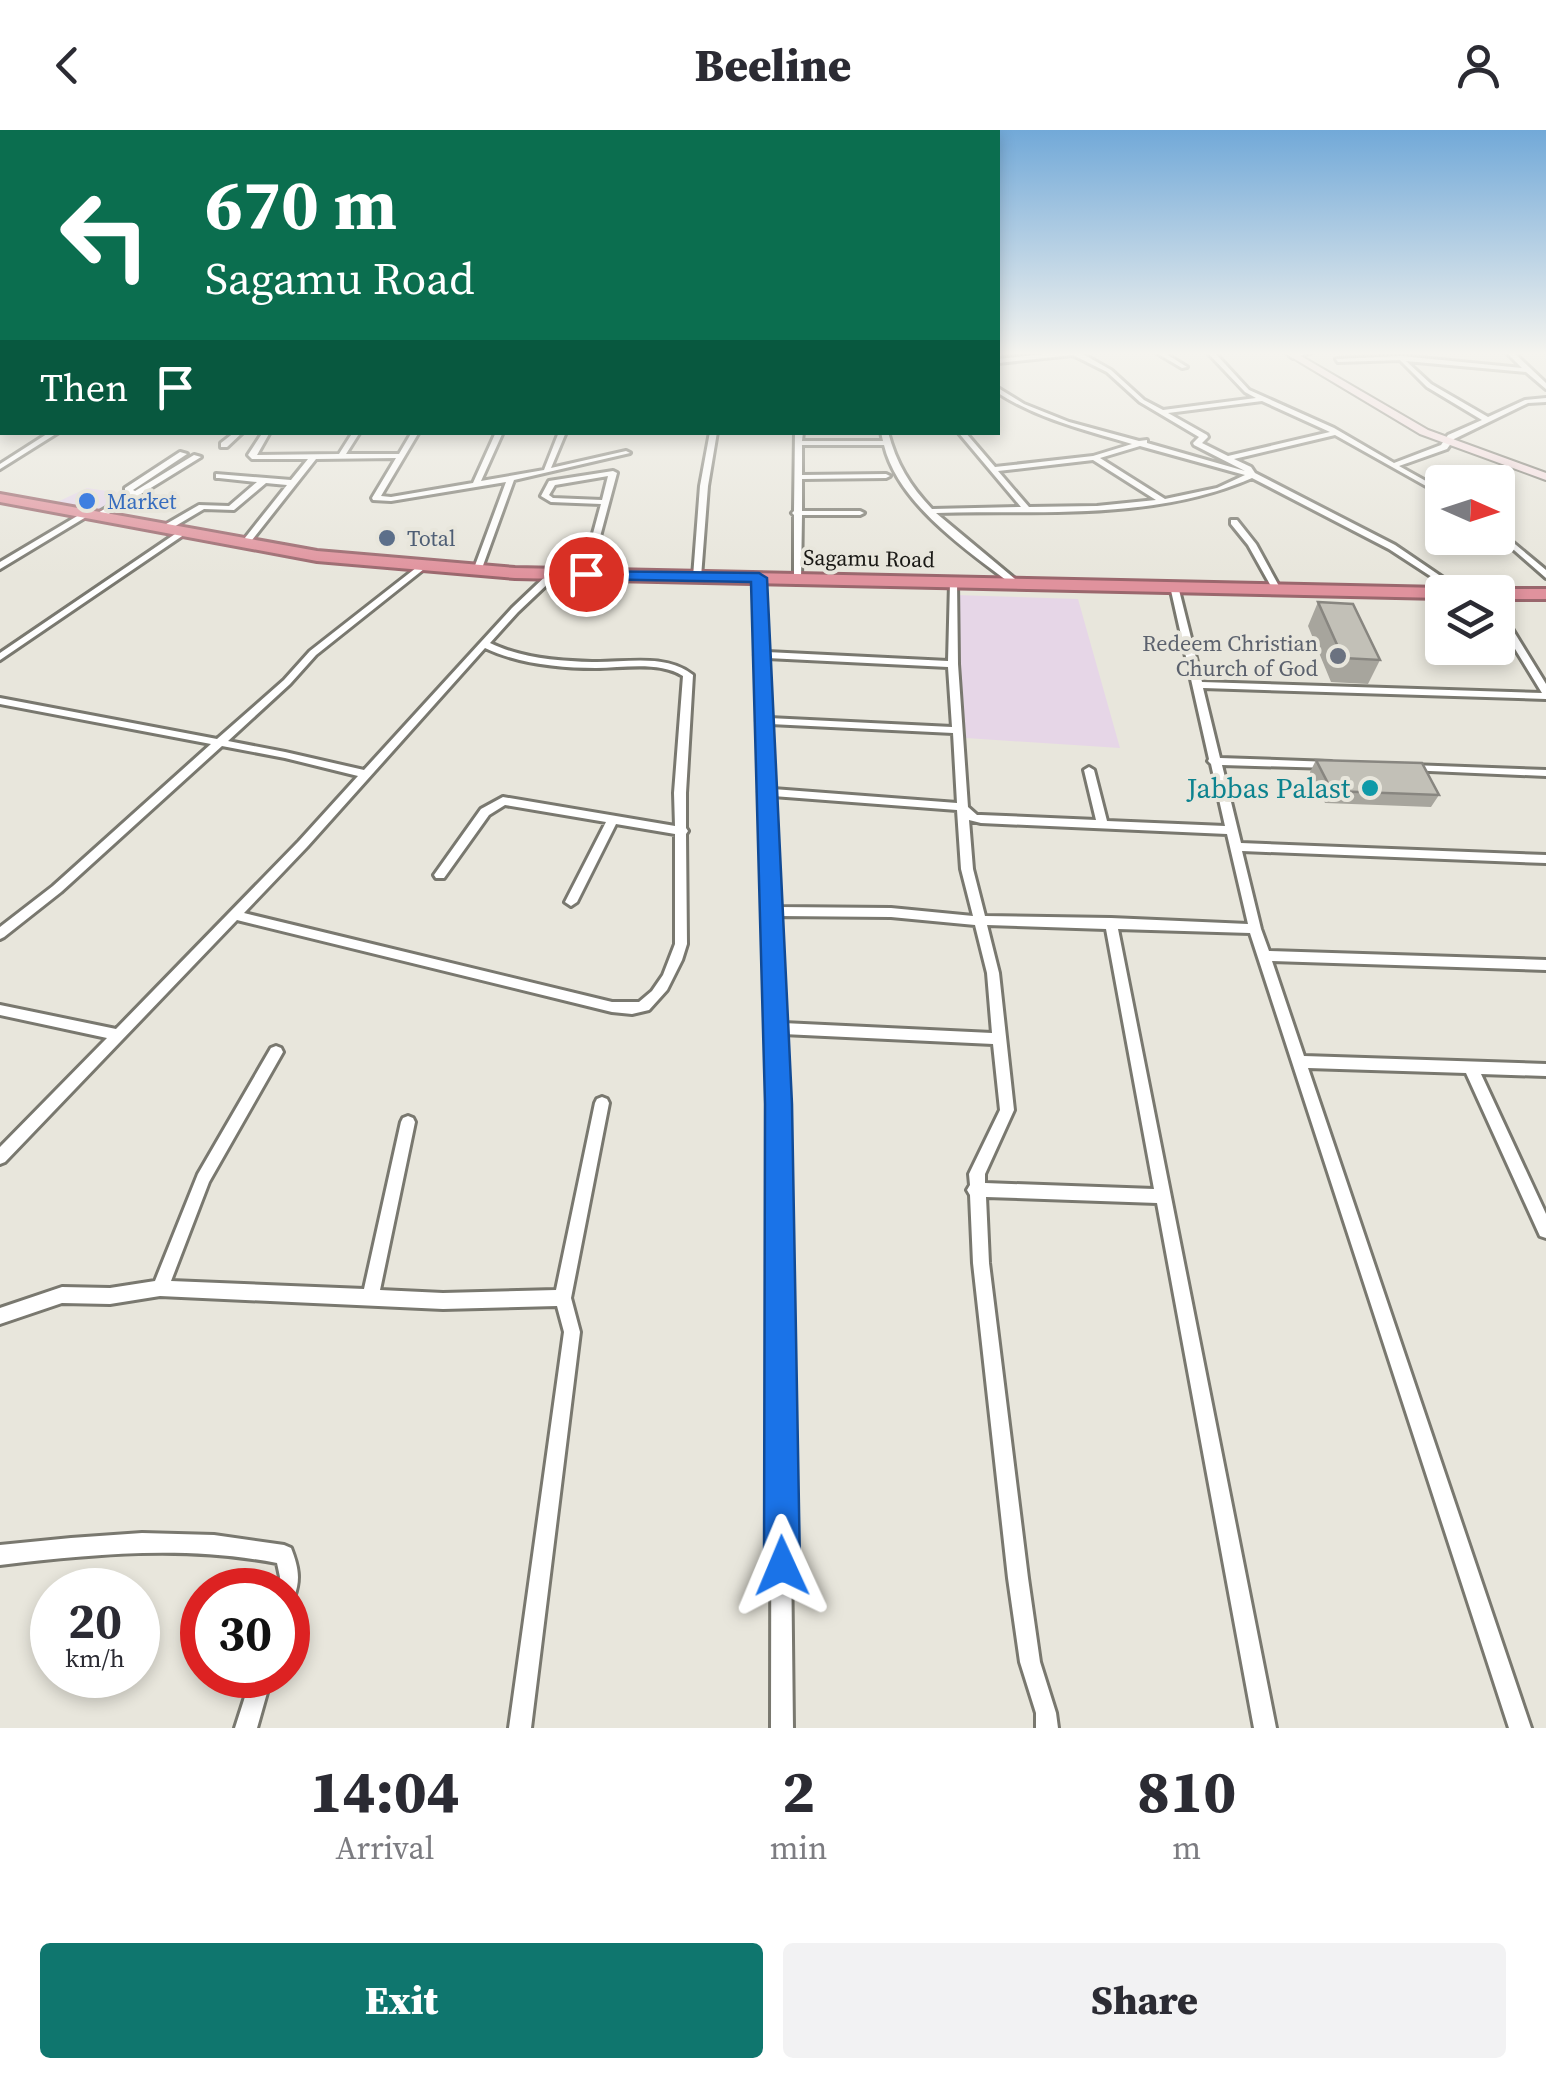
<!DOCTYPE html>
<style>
body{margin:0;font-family:"Source Serif 4",serif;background:#f2f2f3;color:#2b2b33;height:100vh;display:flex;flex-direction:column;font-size:38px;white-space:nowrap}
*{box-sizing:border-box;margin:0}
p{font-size:32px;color:#7c7c81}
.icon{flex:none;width:55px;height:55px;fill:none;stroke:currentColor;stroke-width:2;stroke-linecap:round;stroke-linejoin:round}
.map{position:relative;height:1598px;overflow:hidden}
.panel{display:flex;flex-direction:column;background:#fff;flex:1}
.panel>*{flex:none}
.guide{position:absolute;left:0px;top:0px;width:1000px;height:305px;box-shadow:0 5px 15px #0003;background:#0b6e4f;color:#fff;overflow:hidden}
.needle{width:65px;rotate:93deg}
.tools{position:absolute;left:1425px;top:335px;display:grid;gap:20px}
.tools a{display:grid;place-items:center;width:90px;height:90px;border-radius:10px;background:#fff;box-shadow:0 5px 15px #0003;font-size:50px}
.speed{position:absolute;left:30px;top:1438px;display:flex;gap:20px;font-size:50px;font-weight:700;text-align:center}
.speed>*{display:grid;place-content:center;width:130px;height:130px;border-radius:50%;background:#fff;box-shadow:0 5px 15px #0003;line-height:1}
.speed small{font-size:25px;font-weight:400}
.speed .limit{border:15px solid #d22;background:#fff;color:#111}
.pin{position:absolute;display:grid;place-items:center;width:85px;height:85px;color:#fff;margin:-42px;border:5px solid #fff;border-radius:50%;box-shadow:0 2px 10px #0007}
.me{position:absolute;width:110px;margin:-55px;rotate:359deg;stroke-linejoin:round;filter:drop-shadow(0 0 8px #0008)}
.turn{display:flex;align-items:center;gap:35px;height:210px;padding:0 40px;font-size:45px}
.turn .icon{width:130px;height:130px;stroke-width:2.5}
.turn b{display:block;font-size:70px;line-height:85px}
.then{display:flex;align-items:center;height:95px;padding:0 40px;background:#0003;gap:20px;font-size:38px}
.eta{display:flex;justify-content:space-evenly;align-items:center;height:170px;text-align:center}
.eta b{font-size:60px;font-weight:800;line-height:70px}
.cta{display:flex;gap:20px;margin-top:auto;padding:20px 40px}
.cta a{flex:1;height:115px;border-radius:10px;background:#0f766e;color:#fff;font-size:40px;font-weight:800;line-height:115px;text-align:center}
.cta a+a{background:#f2f2f3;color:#2b2b33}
header{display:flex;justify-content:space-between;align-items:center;height:130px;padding:0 40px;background:#fff;font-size:45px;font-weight:800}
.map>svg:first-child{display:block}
.commercial{fill:#e4d6e9}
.education{fill:#e6d6e7}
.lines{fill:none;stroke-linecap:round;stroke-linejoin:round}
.street-casing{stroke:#79786f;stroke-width:6}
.secondary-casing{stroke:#79786f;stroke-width:4}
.highway-casing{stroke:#9a676d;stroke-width:6}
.street{fill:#fff;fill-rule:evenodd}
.secondary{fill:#f6dee2;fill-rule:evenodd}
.highway{fill:#e0929d;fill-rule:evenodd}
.wall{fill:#a7a59d}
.building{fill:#c2c0b7;stroke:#888680;stroke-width:2.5}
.route{fill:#1a73e8;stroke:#114b97;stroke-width:2.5}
.shop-dot{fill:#3f7fe0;stroke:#e8e6dc;stroke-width:4}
.service-dot{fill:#5c6f8a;stroke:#e8e6dc;stroke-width:4}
.worship-dot{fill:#6b7280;stroke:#e8e6dc;stroke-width:4}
.culture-dot{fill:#0f9aa8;stroke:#e8e6dc;stroke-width:4}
.labels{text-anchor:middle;stroke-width:8;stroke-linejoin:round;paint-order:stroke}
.far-shop-label{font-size:22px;fill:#366cbe;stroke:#e8e6dc;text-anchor:start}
.far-service-label{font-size:22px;fill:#4e5e75;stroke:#e8e6dc;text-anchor:start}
.far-street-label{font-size:22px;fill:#191815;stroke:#e8e6dc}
.far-worship-label{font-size:22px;fill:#5b616d;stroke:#e8e6dc;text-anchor:end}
.culture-label{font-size:28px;fill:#0d838f;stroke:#e8e6dc;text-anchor:end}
</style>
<header><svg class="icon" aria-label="back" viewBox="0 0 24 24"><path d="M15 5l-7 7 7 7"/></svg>Beeline<svg class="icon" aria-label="person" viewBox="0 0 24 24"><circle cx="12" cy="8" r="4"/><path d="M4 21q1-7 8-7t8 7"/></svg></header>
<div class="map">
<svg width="1546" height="1598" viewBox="0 0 1546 1598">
<rect width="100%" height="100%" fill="#e8e6dc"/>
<!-- commercial -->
<path class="commercial" d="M87 358 126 364 100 381 53 374Z"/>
<!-- education -->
<path class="education" d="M955 465 1078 469 1120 618 966 608Z"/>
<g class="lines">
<defs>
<path id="street" d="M1061 222H1082L1081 223 1111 240 1144 270 1163 280 1256 268 1245 262 1207 222H1214L1249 260 1334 298 1394 333 1441 315 1448 305 1482 290 1427 257 1400 230 1338 232 1336 229 1401 226 1522 238 1506 222H1513L1546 253V259L1526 242 1406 231 1431 254 1488 287 1525 270 1546 268V272L1528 273 1454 309 1447 319 1399 336 1442 360V365L1335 305 1234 329 1251 337 1255 343 1395 415 1464 462H1455L1389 419 1252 348C1153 391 1042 380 936 383L1021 454 1014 456C968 421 898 374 884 315H802V345L886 344 890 346 886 348 802 349V381H860L864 383 860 385H802L801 449 794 451V385L792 383 794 381 795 302H803L802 311H883L881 302H888C896 333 910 356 932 379L1021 377 958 302H965L995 337 1093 326 1132 314C1085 300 1039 289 998 263V258L1024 274 1069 292 1139 311 1147 310V313L1245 341 1194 315 1193 313 1199 307 1140 272 1107 242 1073 225 998 233V229ZM1262 271 1330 302 1228 326 1202 313 1208 307 1207 305 1168 283ZM1140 316 1245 345 1217 358 1165 369 1100 328ZM1093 330 1156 370 1097 376 1029 377 998 341Z
M1155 222H1163L1187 237 1182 238Z
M1301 222H1313L1293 228 1290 226Z
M0 232H2V236H0Z
M2 250V255L0 256V251Z
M0 268H2V272H0Z
M50 302H59L0 339V334Z
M235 302H243L227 317H221V313Z
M263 302H270L257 325 339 324 353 302H360L346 324H399L412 302H419L381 366 391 367 473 353 496 302H503L481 351 544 340 559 302H566L551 338 626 321 630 323 514 350 481 441 477 444 473 441 506 352 391 371 373 370 372 368 396 328 316 329 248 415 241 413 287 355 266 353 234 380 204 379 167 401H161V397L199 375 229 376 257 352 219 348H216V344L291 350 308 329H252L248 325Z
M710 302H717L708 356 701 447 697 450 693 447 700 356Z
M180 322 187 324 133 360 135 361 194 325 201 327 102 388H96V384L130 364 125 362V358Z
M613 341 617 343 590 444 583 446 582 444 601 374 551 372 541 366 549 351ZM608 346 602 370 553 368 549 365 555 355Z
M84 382 91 384 0 439V432Z
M1231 390H1237L1256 414 1280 458 1279 460 1272 458 1248 415 1231 394Z
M181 400 188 402 0 530V523Z
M1498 400 1546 440V448L1498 406Z
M421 434 425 437 424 439 316 525 290 554 228 611 285 622 364 640 512 478 550 442H556V446L518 482 490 513C521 528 558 531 592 532 624 533 666 523 693 545L686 663V698L688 701 686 704 687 814 682 830 667 860 649 880 632 884 612 882 237 790 5 1032 0 1034V1017L107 908 0 885V875L116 899 299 711 358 646 285 628 222 616 61 762 4 807 0 809V797L53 756 211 614 0 574V568L217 609 284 550 310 521ZM485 518C519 534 559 538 596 538 623 538 659 531 683 546L674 663 675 696 503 667 481 679 434 745 436 748H444L489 685 505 675 606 692 565 772 571 776 577 772 616 694 675 704V814L663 845 652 861 639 872H612L244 783 307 717Z
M759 445 763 448 767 522 948 531 950 453 957 451 958 534 968 677 977 685H981L1096 690 1084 640 1089 637 1094 640 1107 691 1225 696 1211 634 1208 631 1209 629 1170 456 1171 454 1178 456 1202 552 1542 563 1498 491V481L1503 484 1546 554V569L1203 558 1220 628 1331 632 1336 635 1331 638 1222 635 1241 713 1546 725V733L1242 721 1261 799 1269 821 1546 830V840L1272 831 1304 926 1546 934V946L1481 944 1546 1084V1108L1540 1106 1466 943 1308 938 1531 1598H1509L1250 803 1118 799 1276 1598H1254L1157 1073 986 1067 989 1133 1028 1448 1040 1532 1056 1583 1058 1598H1036V1583L1020 1532 1008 1448 973 1133 970 1065 967 1060 970 1055 969 1044 1000 980 993 914 783 904 786 974 793 1598H771L772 974 762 665 759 662 762 659 759 593 757 591 759 589 757 527 755 525 757 523 755 448ZM767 528 948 537 952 597 769 588ZM770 594 953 603 957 673 773 659ZM773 666 957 680 961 739 973 786 891 778 778 777ZM969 690 981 693 1227 704 1248 794 1111 788 985 786 973 739ZM778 786 891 787 975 795 987 843 992 903 783 893ZM987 795 1106 799 1154 1059 985 1053V1044L1014 980 999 843Z
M1411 635 1546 640V646L1407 640 1406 638Z
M276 916 281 918 283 922 209 1052 171 1151 364 1159 401 992 403 988 408 986 413 988 415 992 380 1160 443 1163 556 1160 595 973 597 969 602 967 607 969 609 973 571 1168 580 1202 531 1598H509L564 1202 557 1176 443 1179 160 1166 110 1174 62 1173 0 1194V1178L62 1157 110 1158 155 1151 198 1044 271 918Z
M142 1403 214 1405 284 1415 291 1418C298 1436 301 1449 294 1467L288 1470V1460H277L280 1447 277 1433C184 1415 93 1424 0 1435V1415L71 1408Z
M252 1545H272L257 1598H235Z"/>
<path id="secondary" d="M1283 222H1294L1428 300 1546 343V350L1420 304Z"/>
<path id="highway" d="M0 364 317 421 515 438 1442 458 1450 462H1442V468L515 448 317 431 0 372Z
M1498 459H1546V469H1498V462H1491Z"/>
</defs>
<!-- street casing -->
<use href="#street" class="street-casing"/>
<!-- secondary casing -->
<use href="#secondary" class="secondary-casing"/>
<!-- highway casing -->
<use href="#highway" class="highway-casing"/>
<!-- street -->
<use href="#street" class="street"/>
<!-- secondary -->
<use href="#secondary" class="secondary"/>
<!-- highway -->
<use href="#highway" class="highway"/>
</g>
<!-- wall -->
<path class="wall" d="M1318 472 1380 530 1368 554 1331 552 1308 496Z
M1316 630 1439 665 1431 677 1325 673 1310 642Z"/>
<!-- building -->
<path class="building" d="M1318 472 1353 474 1380 530 1343 528Z
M1316 630 1422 633 1439 665 1332 661Z"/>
<!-- sky -->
<linearGradient id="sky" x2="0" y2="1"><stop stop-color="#72a9d8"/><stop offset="0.5" stop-color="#f5f4ef"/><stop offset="1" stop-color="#f5f4ef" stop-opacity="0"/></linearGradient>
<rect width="1546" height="446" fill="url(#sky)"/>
<!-- route -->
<path class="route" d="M580 441 759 443 767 448 792 974 800 1436 794 1448 782 1454 770 1448 764 1436 765 974 751 452 586 449 578 444Z"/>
<!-- markers -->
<circle class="shop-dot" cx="87" cy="371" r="10"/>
<circle class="service-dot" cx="387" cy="408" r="10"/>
<circle class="worship-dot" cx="1338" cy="526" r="10"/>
<circle class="culture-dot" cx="1370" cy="658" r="10"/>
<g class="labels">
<!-- far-shop labels -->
<g class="far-shop-label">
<text x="107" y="379">Market</text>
</g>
<!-- far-service labels -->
<g class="far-service-label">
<text x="407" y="416">Total</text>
</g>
<!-- far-street labels -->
<g class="far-street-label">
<text transform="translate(869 428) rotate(1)" y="8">Sagamu Road</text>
</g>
<!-- far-worship labels -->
<g class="far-worship-label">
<text x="1318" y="521">Redeem Christian<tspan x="1318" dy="25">Church of God</tspan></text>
</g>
<!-- culture labels -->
<g class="culture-label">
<text x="1350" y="668">Jabbas Palast</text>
</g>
</g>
</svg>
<div class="tools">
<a><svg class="needle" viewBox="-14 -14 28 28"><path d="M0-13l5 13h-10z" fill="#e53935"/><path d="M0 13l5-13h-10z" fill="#7c7c81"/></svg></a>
<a><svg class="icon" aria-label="layers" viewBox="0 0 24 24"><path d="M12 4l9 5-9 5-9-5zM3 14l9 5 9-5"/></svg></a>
</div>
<div class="speed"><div>20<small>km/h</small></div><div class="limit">30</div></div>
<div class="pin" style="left:586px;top:444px;background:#d93025"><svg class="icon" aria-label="arrive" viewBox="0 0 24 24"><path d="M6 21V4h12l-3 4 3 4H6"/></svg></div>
<svg class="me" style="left:782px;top:1436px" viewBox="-20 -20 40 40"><path d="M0-17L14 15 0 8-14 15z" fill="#1a73e8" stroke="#fff" stroke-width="4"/></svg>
<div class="guide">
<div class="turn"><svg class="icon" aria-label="left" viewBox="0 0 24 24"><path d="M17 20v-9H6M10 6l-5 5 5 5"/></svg><div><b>670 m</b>Sagamu Road</div></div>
<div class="then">Then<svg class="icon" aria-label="arrive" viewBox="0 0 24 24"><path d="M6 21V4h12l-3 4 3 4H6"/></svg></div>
</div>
</div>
<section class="panel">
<div class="eta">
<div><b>14:04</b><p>Arrival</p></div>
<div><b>2</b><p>min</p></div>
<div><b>810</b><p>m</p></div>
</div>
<div class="cta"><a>Exit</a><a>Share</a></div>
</section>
